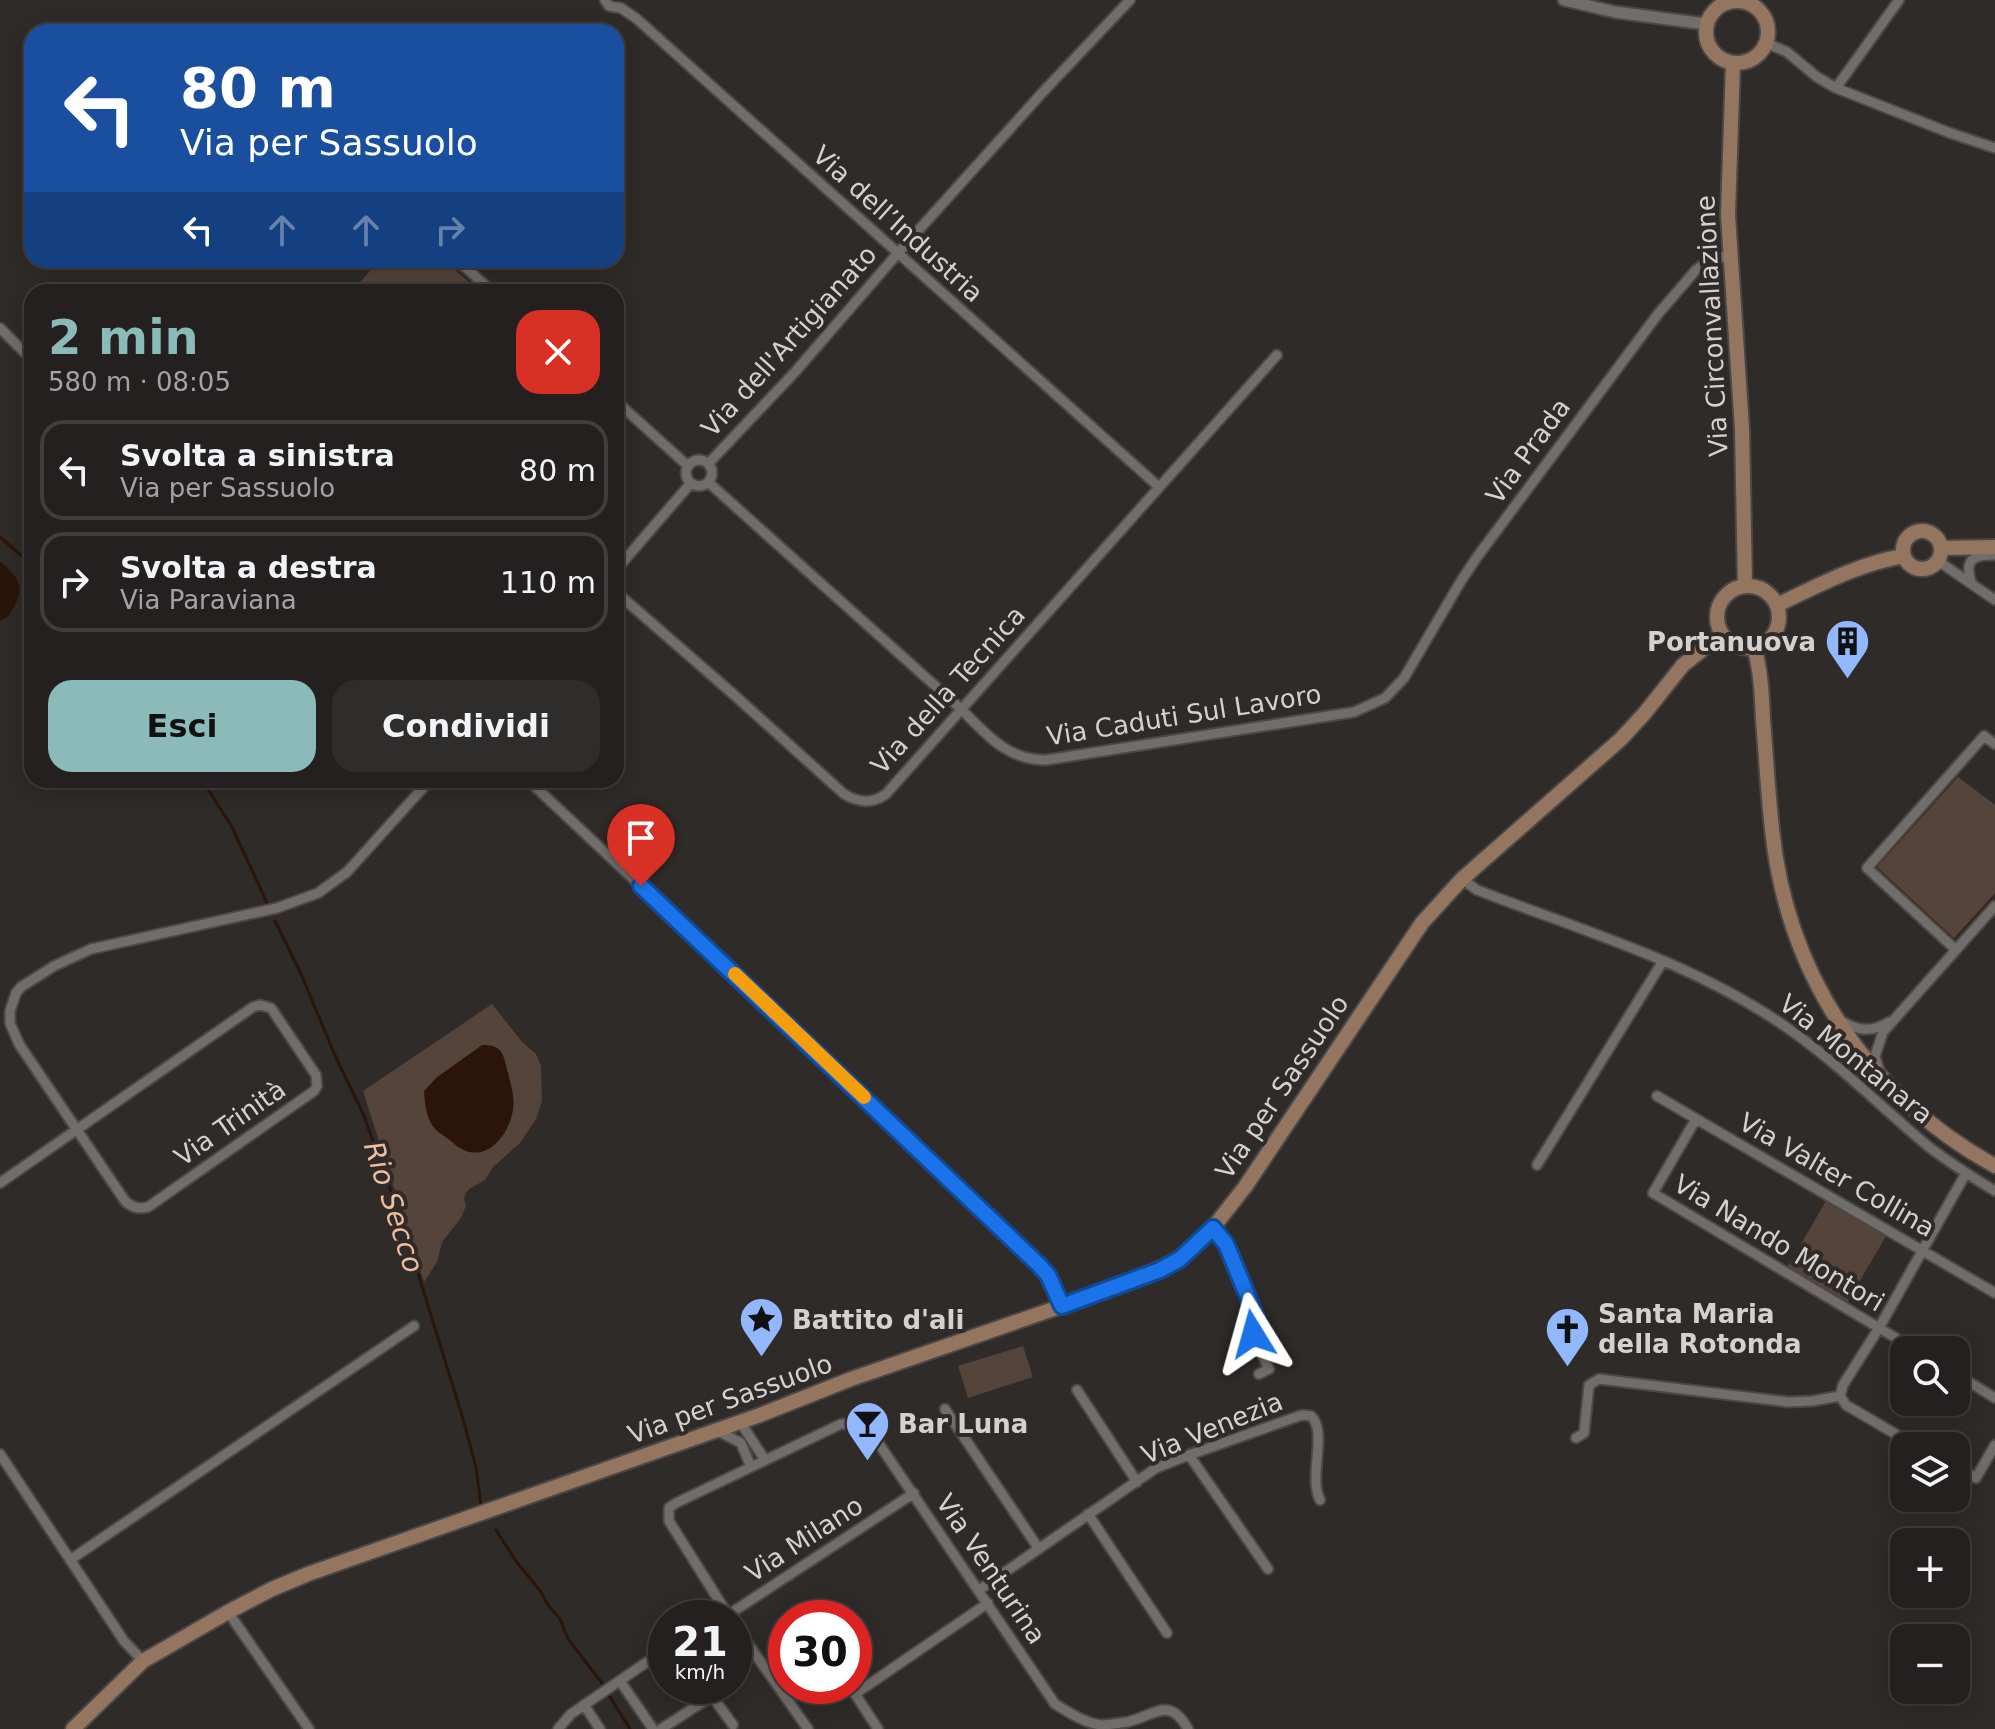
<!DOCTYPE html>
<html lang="it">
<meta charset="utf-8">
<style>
body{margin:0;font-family:"DejaVu Sans",sans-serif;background:#2f2d2c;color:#f1f3f6;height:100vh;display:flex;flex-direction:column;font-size:30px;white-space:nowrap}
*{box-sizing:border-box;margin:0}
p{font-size:26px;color:#a3a3a4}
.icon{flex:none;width:44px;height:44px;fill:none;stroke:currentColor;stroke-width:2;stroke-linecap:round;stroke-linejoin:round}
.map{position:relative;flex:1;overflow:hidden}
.panel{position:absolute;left:24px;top:284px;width:600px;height:504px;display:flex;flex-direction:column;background:#23201f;border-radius:24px;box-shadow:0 4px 20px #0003,0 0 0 2px #403e3d}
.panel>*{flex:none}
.banner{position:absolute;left:24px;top:24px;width:600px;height:244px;border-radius:24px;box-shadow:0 4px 20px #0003,0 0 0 2px #403e3d;background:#1a4fa0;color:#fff;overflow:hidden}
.fabs{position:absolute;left:1890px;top:1336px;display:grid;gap:16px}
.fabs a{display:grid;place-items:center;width:80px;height:80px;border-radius:16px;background:#23201f;box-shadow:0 4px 20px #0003,0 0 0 2px #403e3d;font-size:40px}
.speed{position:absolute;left:648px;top:1600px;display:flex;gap:16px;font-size:40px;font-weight:700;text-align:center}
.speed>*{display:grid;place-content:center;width:104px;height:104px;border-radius:50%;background:#23201f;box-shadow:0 4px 20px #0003,0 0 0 2px #403e3d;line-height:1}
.speed small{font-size:20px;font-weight:400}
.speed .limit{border:12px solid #d22;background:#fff;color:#111}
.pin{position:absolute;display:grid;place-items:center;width:68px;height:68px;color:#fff;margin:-82px -34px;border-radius:50% 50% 50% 0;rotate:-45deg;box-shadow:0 0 8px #0007}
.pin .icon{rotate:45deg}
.me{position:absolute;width:88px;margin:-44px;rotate:352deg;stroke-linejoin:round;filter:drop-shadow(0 0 6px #0008)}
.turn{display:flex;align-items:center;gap:28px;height:168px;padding:0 24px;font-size:36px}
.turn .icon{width:104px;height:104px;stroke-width:2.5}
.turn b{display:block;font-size:56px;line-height:68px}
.lanes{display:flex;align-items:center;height:76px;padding:0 24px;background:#0003;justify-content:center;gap:40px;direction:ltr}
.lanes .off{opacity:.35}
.round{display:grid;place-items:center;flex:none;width:84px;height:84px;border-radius:24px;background:#2f2d2c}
.summary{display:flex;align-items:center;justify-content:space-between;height:136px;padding:0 24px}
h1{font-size:48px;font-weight:800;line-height:60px;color:#8bbbb9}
.cta{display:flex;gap:16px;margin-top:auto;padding:16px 24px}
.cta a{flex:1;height:92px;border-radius:24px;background:#8bbbb9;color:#111;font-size:32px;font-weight:800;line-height:92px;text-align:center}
.cta a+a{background:#2f2d2c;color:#f1f3f6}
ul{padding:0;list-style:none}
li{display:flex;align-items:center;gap:24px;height:100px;margin:0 16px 12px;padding:0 8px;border:4px solid #403e3d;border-radius:24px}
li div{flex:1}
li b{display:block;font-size:30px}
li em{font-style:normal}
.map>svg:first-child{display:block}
.green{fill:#55443a}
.water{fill:#2a1508}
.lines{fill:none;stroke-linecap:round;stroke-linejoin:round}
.stream{stroke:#2a1508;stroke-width:3}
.minor-casing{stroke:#4c4846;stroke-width:13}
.tertiary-casing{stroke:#4c4846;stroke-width:15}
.secondary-casing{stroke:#4c4846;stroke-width:18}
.minor{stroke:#716d6a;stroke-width:9}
.tertiary{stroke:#716d6a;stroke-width:11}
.secondary{stroke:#947560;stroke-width:14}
.route-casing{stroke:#114b97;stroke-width:20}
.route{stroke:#1a73e8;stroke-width:14}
.slow{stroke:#f59e0b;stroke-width:14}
.labels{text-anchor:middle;stroke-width:8;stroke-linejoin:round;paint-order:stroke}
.street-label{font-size:26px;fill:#d4d1d0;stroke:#2f2b29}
.poi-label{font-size:26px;font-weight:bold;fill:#d4d1d0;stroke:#2f2b29;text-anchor:start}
.water-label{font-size:28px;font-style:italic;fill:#efbd9f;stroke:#2f2b29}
</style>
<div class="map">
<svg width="1995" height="1729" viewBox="0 0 1995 1729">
<rect width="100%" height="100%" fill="#2f2b29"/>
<!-- green -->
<path class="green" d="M379 260H444L480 292H352Z
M1958 777 1995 805V893L1954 938 1877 867Z
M492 1004 522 1042 536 1054 541 1066 542 1101 536 1119 520 1143 493 1167 485 1180 469 1189 466 1193 464 1198 466 1206 461 1218 442 1242 437 1262 424 1282 363 1091Z
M1826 1201 1886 1236 1847 1303 1787 1268Z
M1023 1346 1033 1377 968 1398 958 1366Z"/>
<!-- water -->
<path class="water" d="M0 561C16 576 27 584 14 607 10 614 8 618 0 621Z
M482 1045C504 1045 503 1055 508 1073 511 1085 515 1097 513 1110 508 1139 481 1169 452 1142 448 1138 442 1135 437 1131 426 1120 425 1105 424 1091L436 1078Z"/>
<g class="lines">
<!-- stream -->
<path class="stream" d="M0 537 32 565
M202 780 232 827 267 903
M275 921 301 974 334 1053 364 1116 405 1231 464 1422 476 1468 481 1505
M496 1530 516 1561 541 1592 548 1605 560 1619 568 1639 602 1683
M610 1697 630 1729"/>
<defs>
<path id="minor" d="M605 0 609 6 621 8 637 19 1159 487
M1766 43 1787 52 1817 77 1836 88 1950 133 1995 148
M1836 88 1899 0
M457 260 493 292
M0 328 32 360
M616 401 688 466
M686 473a13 13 0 1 1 26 0a13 13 0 1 1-26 0Z
M708 464 795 372 898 253 1042 93 1130 0
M708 482 961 709C987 735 1007 760 1046 760L1354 712 1385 698 1404 678 1461 581 1477 557 1658 314 1696 270 1704 264 1731 254
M1938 561 1995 600
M616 570 691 483
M1971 582C1964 560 1973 554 1995 555
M616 592 732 693 844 794C859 803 872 804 886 794L1277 355
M528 780 776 1013 1039 1265 1048 1275 1062 1306
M1462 879 1477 890C1583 931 1695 963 1789 1029 1839 1064 1882 1108 1929 1147 1950 1163 1972 1177 1995 1191
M1955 949 1867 868 1984 736 1995 744
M1840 1020C1857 1031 1871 1033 1889 1022
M1879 1070 1875 1056 1883 1032 1995 906
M1657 1096 1995 1293
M1696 1119 1653 1193 1916 1350
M1537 1165 1663 961
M0 1183 253 1007 260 1005 271 1008 316 1075 317 1086 314 1091 148 1207C138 1209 133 1208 125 1201L19 1044 10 1023V1011L16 993 21 987 54 966 91 949 277 908 318 893 347 872 430 780
M1213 1228 1226 1244 1253 1309 1257 1320 1253 1334 1269 1369 1259 1374
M1956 1374 1995 1398
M1077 1390 1137 1482
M945 1409 1039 1549
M743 1420 744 1428 765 1460
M716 1430 741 1443 751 1467
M1576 1438 1584 1433 1589 1385 1599 1379 1788 1402 1812 1401 1840 1396
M1916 1446 1846 1405 1840 1396 1843 1385 1879 1328 1966 1173
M0 1454 124 1641 143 1661
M1189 1455 1268 1569
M1956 1467 1976 1478 1995 1445
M1088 1514 1167 1633
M70 1560 414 1326
M979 1590 1156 1468 1189 1455 1302 1415 1311 1416C1328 1432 1308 1476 1320 1500
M228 1612 309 1729
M716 1618 728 1615 914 1493
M730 1618 669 1521V1508L676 1503 841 1424C859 1423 868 1431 879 1444L1055 1704C1068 1712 1086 1724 1102 1725 1109 1725 1120 1723 1127 1722 1154 1716 1169 1695 1188 1729
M734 1624 808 1729
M620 1681 653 1729
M584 1705 600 1729
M558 1729 571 1714 666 1649
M661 1729 712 1696 733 1725
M878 1729 855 1694 988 1603"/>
<path id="tertiary" d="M1564 0 1615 12 1706 24"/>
<path id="secondary" d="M1706 32a31 31 0 1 1 62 0a31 31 0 1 1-62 0Z
M1733 63 1728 215 1742 429 1745 586
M1903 550a19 19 0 1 1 38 0a19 19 0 1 1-38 0Z
M1941 548 1995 547
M1717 617a31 31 0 1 1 62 0a31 31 0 1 1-62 0Z
M1777 605C1817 586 1860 563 1904 556
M1754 647C1761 671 1762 696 1763 720 1766 756 1768 793 1772 829 1787 975 1867 1095 1995 1166
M73 1729 143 1661 228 1612 272 1589 308 1574 760 1415 851 1379 1062 1306 1139 1278 1180 1259 1208 1234 1245 1187 1422 923 1462 879 1621 739 1644 714 1683 665 1722 634"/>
</defs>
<!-- minor casing -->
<use href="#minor" class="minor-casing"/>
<!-- tertiary casing -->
<use href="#tertiary" class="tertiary-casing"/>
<!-- secondary casing -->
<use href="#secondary" class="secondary-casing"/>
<!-- minor -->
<use href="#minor" class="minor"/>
<!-- tertiary -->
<use href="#tertiary" class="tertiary"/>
<!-- secondary -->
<use href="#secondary" class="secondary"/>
</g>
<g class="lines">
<defs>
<path id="route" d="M641 886 1039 1265 1048 1275 1062 1306 1160 1270 1180 1259 1213 1228 1226 1244 1253 1309 1257 1320 1253 1334"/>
</defs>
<!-- route casing -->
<use href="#route" class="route-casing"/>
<!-- route -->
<use href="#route" class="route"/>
<!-- slow -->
<path class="slow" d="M735 974 864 1097"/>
</g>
<!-- icons -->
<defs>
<symbol id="building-pin" viewBox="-11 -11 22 30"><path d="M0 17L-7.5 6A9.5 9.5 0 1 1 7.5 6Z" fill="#92b7fd" stroke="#2f2b29"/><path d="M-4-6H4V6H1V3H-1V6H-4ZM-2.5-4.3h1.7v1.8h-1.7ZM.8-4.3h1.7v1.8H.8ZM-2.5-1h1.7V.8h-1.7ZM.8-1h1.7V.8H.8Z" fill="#111"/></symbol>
<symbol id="sight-pin" viewBox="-11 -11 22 30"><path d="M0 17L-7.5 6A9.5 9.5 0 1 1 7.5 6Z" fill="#92b7fd" stroke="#2f2b29"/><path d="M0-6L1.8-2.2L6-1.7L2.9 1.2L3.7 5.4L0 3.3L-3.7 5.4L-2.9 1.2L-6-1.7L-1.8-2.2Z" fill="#111"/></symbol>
<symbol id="church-pin" viewBox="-11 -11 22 30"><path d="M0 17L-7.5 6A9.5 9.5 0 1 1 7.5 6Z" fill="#92b7fd" stroke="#2f2b29"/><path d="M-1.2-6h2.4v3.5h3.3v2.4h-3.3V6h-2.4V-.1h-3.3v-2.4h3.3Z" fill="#111"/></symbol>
<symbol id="bar-pin" viewBox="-11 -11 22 30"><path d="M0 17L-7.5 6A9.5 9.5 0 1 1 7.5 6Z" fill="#92b7fd" stroke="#2f2b29"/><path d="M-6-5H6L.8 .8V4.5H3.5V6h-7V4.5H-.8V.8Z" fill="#111"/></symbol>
</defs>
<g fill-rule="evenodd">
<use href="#building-pin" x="1822" y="616" width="51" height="69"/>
<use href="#sight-pin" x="736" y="1294" width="51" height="69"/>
<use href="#church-pin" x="1542" y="1304" width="51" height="69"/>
<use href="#bar-pin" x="842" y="1398" width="51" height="69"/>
</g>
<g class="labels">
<!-- street labels -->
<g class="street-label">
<text transform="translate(898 224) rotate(42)" y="9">Via dell’Industria</text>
<text transform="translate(1712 326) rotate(-93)" y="9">Via Circonvallazione</text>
<text transform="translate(789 341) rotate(-48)" y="9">Via dell'Artigianato</text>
<text transform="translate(1528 451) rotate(-54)" y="9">Via Prada</text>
<text transform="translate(948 690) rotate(-48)" y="9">Via della Tecnica</text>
<text transform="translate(1184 715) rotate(-9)" y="9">Via Caduti Sul Lavoro</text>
<text transform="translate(1856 1059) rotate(39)" y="9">Via Montanara</text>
<text transform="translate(1282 1087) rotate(-56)" y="9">Via per Sassuolo</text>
<text transform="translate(230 1123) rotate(-35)" y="9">Via Trinità</text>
<text transform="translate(1837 1175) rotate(30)" y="9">Via Valter Collina</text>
<text transform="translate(1779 1243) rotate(31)" y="9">Via Nando Montori</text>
<text transform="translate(730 1399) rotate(-20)" y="9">Via per Sassuolo</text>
<text transform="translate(1212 1428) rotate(-22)" y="9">Via Venezia</text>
<text transform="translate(804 1539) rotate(-33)" y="9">Via Milano</text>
<text transform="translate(991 1569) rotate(56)" y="9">Via Venturina</text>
</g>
<!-- poi labels -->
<g class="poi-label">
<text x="1816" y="651" text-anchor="end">Portanuova</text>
<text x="1598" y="1323">Santa Maria<tspan x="1598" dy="30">della Rotonda</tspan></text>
<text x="792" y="1329">Battito d'ali</text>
<text x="898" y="1433">Bar Luna</text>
</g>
<!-- water labels -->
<g class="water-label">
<text transform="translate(394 1207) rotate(72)" y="10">Rio Secco</text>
</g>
</g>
</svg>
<div class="fabs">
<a><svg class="icon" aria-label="search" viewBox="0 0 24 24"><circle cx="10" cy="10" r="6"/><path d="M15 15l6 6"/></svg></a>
<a><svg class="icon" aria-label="layers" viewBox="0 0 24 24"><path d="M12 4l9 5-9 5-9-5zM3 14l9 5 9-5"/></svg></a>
<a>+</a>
<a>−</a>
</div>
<div class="speed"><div>21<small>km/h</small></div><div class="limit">30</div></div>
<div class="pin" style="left:641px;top:886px;background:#d93025"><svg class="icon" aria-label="arrive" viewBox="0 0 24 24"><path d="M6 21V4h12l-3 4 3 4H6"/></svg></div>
<svg class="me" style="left:1253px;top:1334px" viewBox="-20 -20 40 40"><path d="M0-17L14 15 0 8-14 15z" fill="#1a73e8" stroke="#fff" stroke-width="4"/></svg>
<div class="banner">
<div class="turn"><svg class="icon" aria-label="left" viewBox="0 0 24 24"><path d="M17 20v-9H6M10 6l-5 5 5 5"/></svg><div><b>80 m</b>Via per Sassuolo</div></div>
<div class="lanes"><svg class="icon" aria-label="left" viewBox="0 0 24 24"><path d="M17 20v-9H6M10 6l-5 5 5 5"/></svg><svg class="icon off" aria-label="ahead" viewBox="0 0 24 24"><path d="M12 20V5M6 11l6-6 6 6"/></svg><svg class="icon off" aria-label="ahead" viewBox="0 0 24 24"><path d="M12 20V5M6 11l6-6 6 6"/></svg><svg class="icon off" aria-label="right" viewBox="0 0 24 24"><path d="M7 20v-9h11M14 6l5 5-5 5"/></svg></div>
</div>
<section class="panel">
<div class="summary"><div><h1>2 min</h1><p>580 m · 08:05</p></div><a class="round" style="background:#d93025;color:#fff"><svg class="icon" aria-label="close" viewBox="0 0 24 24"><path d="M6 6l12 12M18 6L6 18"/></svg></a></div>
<ul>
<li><svg class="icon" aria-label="left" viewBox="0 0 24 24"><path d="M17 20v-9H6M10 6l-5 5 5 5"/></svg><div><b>Svolta a sinistra</b><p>Via per Sassuolo</p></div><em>80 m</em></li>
<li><svg class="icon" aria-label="right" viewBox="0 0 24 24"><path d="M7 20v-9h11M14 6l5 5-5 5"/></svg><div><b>Svolta a destra</b><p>Via Paraviana</p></div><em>110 m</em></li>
</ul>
<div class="cta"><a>Esci</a><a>Condividi</a></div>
</section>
</div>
